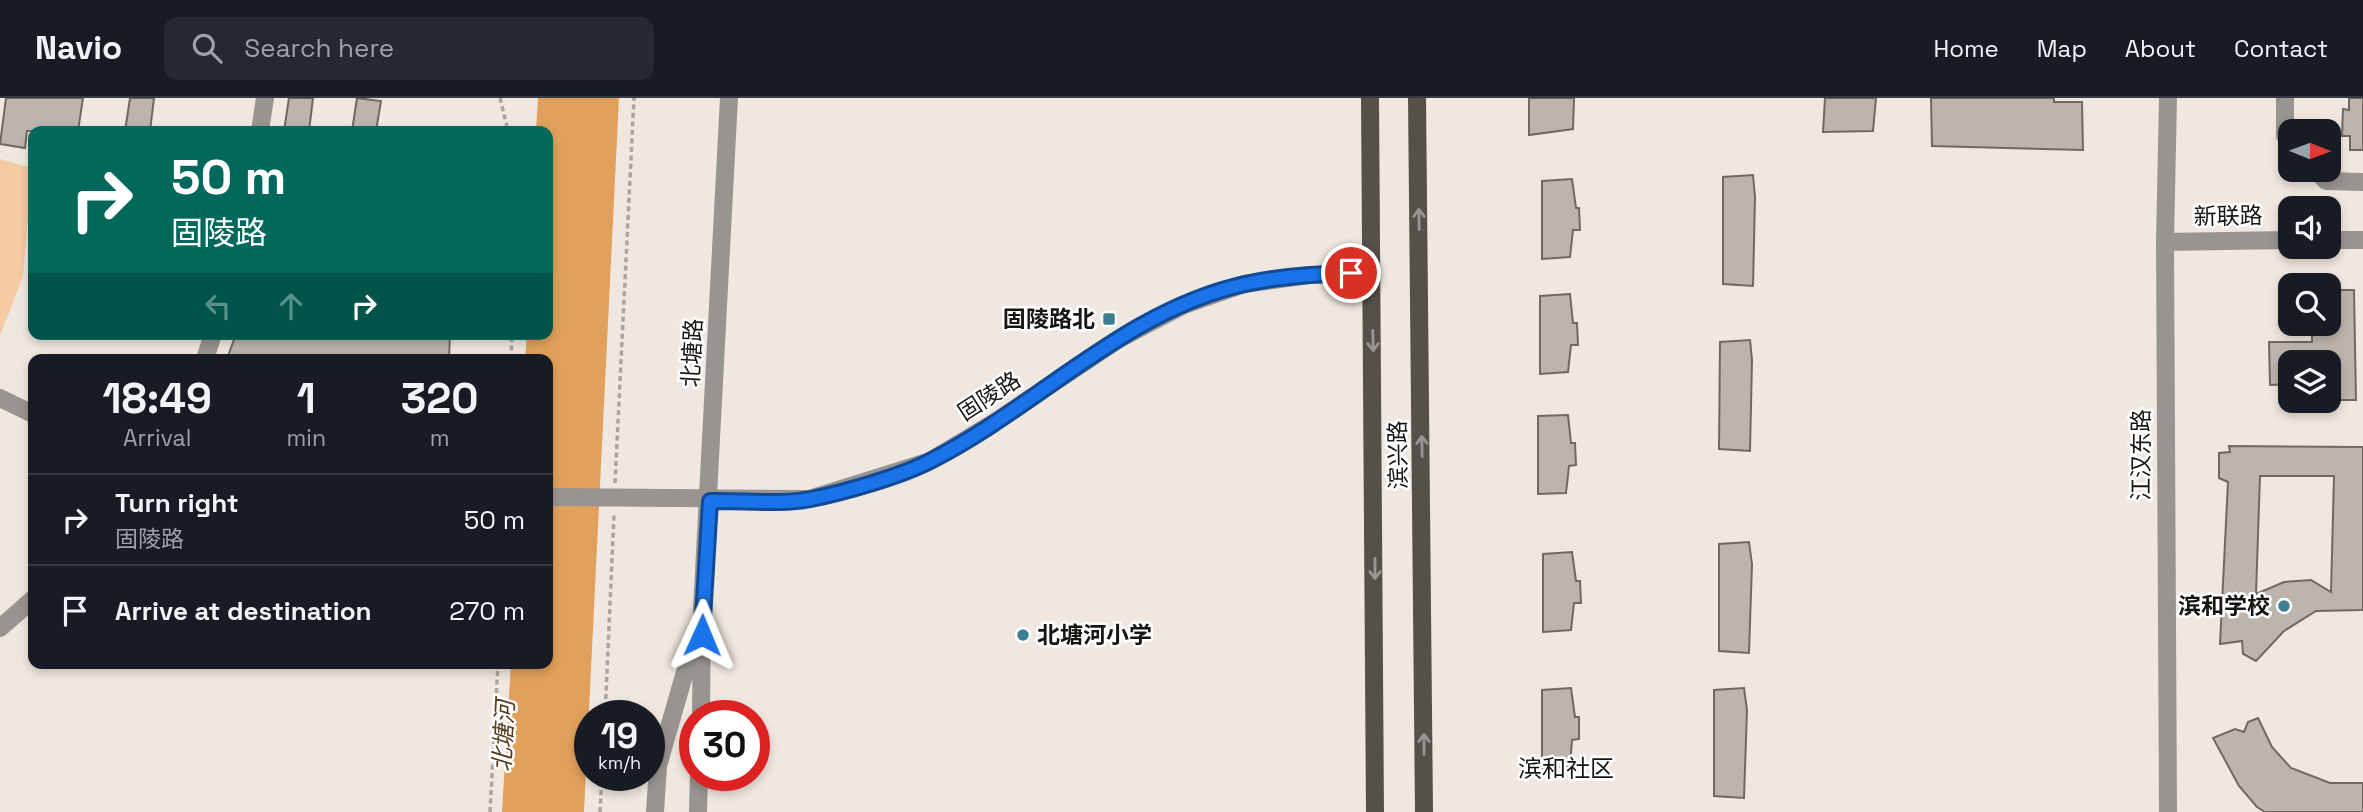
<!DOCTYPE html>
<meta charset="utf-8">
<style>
body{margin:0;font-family:"Space Grotesk","Noto Sans SC",sans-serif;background:#242831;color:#f1f3f6;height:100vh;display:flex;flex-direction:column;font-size:26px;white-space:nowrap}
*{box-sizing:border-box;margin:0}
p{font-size:23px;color:#9ea1a6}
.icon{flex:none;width:38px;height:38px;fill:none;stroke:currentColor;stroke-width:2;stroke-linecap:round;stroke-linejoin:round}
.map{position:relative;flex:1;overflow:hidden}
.drawer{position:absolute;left:28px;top:256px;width:525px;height:315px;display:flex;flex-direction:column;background:#171b24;border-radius:14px;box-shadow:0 4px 10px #0003}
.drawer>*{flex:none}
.top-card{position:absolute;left:28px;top:28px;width:525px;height:214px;border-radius:14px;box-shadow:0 4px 10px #0003;background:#00695c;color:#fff;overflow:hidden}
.needle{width:46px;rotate:91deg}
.tools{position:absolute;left:2278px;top:21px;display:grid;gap:14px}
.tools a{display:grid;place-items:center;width:63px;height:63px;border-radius:14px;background:#171b24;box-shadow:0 4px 10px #0003;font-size:35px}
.speed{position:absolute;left:574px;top:602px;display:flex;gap:14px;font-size:35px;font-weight:700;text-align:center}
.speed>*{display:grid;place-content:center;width:91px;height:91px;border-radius:50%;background:#171b24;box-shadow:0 4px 10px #0003;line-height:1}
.speed small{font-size:18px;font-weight:400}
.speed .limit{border:10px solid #d22;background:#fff;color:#111}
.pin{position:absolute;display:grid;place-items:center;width:60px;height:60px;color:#fff;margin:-30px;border:4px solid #fff;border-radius:50%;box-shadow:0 2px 7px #0007}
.me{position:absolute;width:77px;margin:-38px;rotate:1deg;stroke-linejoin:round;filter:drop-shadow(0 0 5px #0008)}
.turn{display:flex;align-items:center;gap:24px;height:147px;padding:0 28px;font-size:32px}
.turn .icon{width:91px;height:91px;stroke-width:2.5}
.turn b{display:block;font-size:49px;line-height:60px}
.lanes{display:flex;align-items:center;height:66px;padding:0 28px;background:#0003;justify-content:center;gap:35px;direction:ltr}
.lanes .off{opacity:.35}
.eta{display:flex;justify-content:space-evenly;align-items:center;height:119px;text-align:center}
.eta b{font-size:42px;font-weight:800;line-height:49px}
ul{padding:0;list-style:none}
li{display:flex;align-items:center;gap:21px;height:91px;padding:0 28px;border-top:2px solid #363941}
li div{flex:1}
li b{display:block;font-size:26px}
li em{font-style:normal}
header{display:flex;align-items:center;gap:42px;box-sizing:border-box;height:98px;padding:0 35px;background:#171b24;border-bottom:2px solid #363941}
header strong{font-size:33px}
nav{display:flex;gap:38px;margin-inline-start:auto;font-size:24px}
.search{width:490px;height:63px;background:#242831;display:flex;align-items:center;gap:18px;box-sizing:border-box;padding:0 24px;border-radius:14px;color:#9ea1a6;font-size:26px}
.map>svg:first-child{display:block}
.green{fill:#f4cba2}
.water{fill:#e1a15c}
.building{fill:#bcb4ad;stroke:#706963;stroke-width:2;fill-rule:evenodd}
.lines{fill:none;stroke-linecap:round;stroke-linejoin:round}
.path{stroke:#aca59f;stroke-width:3.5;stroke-dasharray:5 3.5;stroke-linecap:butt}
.minor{stroke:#989591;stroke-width:18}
.major{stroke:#55504a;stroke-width:18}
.oneway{stroke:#999692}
.route-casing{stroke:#114b97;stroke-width:18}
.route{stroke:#1a73e8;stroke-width:12}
.poi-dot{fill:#3d7f90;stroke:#fff;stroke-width:2.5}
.labels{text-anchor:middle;stroke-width:5;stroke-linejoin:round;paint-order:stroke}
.street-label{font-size:23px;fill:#171512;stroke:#fff}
.poi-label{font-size:23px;font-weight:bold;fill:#171512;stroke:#fff;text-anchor:end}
.water-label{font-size:24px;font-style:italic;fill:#573c1e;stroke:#fff}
.neighbourhood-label{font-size:24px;fill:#171512;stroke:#fff}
</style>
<header>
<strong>Navio</strong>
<div class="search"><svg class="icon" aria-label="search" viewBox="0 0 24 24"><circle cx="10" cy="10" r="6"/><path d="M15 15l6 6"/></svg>Search here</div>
<nav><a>Home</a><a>Map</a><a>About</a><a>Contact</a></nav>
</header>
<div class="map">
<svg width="2363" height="714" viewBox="0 0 2363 714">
<rect width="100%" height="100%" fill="#f0e8e0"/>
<!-- green -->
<path class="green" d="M0 61 32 70 23 178 0 238Z"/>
<!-- water -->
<path class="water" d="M538 0H619L584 714H502L511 565H548V261H525L527 236H548V33H536Z"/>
<!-- building -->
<path class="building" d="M6 0H83L78 33H27L25 50 0 46Z
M130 0H154L150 33H125Z
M289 0H313L309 33H284Z
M357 0 381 3 376 33H352Z
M1529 0H1574L1573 31 1529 37Z
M1825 0H1876L1873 33 1823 34Z
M1931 0H2054V4H2082L2083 52 1932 48Z
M2349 0H2363V52H2350V38H2342L2343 11 2349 12Z
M1753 77 1755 99 1753 188 1723 186V79Z
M1572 81 1576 110H1579L1580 132H1573L1570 159 1542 161V83Z
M2329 192H2354L2356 302H2329V264H2291V286L2270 287 2269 244H2312V226H2329Z
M1570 196 1573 225H1577L1578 247H1571L1568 274 1540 276V198Z
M236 236H450L449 261H227Z
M1750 242 1752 262 1750 353 1719 351 1720 244Z
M1568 317 1571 345H1575L1576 367 1569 368 1566 395 1538 396V318Z
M2229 348 2363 349V512L2316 513 2284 533 2256 563 2243 556 2242 543 2220 546 2228 384 2219 380V355L2230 354ZM2260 378H2334L2331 494 2311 482 2284 484 2256 496Z
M1749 444 1752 466 1749 555 1719 553V446Z
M1572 454 1576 483H1580L1581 505H1574L1571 532 1543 534V456Z
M1571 590 1575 619H1579V641L1572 642 1570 669 1542 670V592Z
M1744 590 1747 612 1744 700 1714 698V592Z
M2258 620 2272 649 2291 670 2330 685H2363V714H2265L2257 709 2239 688 2213 640 2235 631 2244 634 2248 624Z"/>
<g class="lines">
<!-- path -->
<path class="path" d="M500 0 508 33
M511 261 512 236
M615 385 634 0
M605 618 614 417
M490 714 498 565
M600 714 602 677"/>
<!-- minor -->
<path class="minor" d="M2285 0V38L2291 44
M260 33 265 0
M2316 72 2326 83 2363 84
M2329 142H2363
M2165 144 2291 142
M205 261 213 236
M0 300 33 316
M548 399 809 401 930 363 995 324 1119 241 1184 207 1244 186 1309 177 1372 175
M0 530 33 501
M701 618 702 511 729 0
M655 714 658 668 695 539
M698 714 699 677
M2168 714 2165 144 2168 0"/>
<!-- major -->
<path class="major" d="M1370 0 1375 714
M1417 0 1424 714"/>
</g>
<!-- one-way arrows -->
<defs><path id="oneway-shaft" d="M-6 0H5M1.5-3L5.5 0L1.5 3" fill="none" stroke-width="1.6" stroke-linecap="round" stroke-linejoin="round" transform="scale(1.75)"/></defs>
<g class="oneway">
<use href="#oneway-shaft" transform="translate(1419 121) rotate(-91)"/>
<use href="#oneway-shaft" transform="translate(1373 243) rotate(89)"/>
<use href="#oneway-shaft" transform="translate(1422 348) rotate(-91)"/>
<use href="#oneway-shaft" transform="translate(1375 471) rotate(90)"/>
<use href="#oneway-shaft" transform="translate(1424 646) rotate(-90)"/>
</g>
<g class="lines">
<defs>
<path id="route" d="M702 537 710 403C742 402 779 407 811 401 845 394 902 378 932 362 1038 308 1126 212 1245 186 1280 178 1316 176 1351 175"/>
</defs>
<!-- route casing -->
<use href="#route" class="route-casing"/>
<!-- route -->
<use href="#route" class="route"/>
</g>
<!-- markers -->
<g class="poi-dot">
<rect x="1102" y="214" width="14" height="14" rx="3.5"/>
<circle cx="2284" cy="508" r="7"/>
<circle cx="1023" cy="537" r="7"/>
</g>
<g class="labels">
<!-- street labels -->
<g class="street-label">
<text transform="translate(2228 118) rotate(-1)" y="8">新联路</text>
<text transform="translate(692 255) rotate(-87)" y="8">北塘路</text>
<text transform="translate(989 298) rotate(-33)" y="8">固陵路</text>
<text transform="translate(1398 357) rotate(-91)" y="8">滨兴路</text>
<text transform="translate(2141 357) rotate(-90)" y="8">江汉东路</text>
</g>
<!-- poi labels -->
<g class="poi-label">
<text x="1095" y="229">固陵路北</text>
<text x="2270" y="516">滨和学校</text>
<text x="1037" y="545" text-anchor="start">北塘河小学</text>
</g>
<!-- water labels -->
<g class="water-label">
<text transform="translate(504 638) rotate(-87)" y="8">北塘河</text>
</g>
<!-- neighbourhood labels -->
<g class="neighbourhood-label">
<text x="1566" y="679">滨和社区</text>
</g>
</g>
</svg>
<div class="tools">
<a><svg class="needle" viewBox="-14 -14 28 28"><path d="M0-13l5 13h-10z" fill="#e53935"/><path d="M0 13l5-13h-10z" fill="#9ea1a6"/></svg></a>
<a><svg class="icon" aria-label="sound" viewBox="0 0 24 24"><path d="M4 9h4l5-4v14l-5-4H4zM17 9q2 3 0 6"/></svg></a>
<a><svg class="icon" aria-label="search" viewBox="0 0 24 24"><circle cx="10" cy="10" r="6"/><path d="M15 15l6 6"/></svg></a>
<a><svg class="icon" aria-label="layers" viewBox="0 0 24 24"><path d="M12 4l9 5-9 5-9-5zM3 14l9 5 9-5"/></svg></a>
</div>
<div class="speed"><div>19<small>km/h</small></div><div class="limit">30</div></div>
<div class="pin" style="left:1351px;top:175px;background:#d93025"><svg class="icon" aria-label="arrive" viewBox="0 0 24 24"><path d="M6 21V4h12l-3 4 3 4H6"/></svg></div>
<svg class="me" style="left:702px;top:537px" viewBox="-20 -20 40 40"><path d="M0-17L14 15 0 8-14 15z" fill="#1a73e8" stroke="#fff" stroke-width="4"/></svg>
<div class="top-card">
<div class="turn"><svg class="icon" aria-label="right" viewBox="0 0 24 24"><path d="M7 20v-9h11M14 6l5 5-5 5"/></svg><div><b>50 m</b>固陵路</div></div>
<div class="lanes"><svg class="icon off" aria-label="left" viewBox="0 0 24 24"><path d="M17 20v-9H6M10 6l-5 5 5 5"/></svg><svg class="icon off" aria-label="ahead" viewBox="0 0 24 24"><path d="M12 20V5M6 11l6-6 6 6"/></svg><svg class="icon" aria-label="right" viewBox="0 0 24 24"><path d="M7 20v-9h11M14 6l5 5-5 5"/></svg></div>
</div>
<section class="drawer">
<div class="eta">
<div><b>18:49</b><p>Arrival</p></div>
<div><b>1</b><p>min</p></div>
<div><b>320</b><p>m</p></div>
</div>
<ul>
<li><svg class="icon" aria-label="right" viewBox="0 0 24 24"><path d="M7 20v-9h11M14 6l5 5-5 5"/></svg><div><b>Turn right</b><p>固陵路</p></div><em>50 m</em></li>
<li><svg class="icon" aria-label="arrive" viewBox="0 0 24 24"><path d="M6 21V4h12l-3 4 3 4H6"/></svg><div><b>Arrive at destination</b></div><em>270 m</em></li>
</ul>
</section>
</div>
